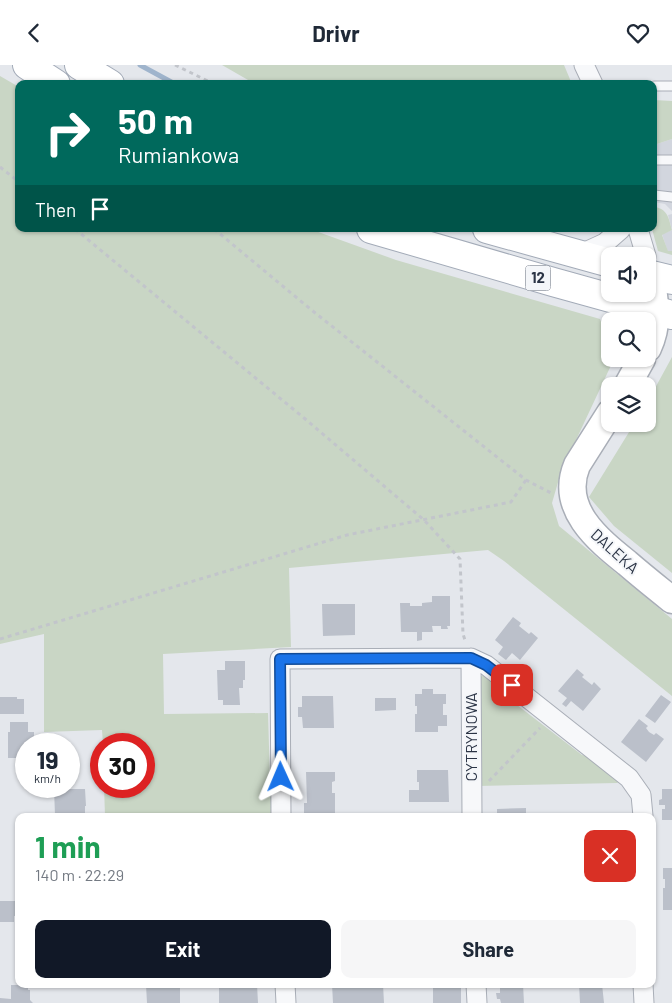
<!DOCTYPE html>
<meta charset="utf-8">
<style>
body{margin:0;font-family:Barlow,sans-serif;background:#f6f6f7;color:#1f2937;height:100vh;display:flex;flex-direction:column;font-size:19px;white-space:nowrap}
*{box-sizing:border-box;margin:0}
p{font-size:16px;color:#747a83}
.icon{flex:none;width:28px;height:28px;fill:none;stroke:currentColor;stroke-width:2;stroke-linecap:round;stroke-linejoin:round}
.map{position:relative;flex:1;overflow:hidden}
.panel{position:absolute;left:15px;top:748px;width:641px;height:175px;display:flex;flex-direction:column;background:#fff;border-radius:10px;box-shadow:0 1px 4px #0004}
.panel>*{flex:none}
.guide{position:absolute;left:15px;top:15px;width:642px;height:152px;border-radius:10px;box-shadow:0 1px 4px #0004;background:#00695c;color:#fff;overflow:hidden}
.tools{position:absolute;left:601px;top:182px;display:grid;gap:10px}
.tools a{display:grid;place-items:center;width:55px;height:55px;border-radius:10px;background:#fff;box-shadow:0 1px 4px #0004;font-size:25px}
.speed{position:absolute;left:15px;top:668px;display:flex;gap:10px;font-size:25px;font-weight:700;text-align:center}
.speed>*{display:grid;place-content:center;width:65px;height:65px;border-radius:50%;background:#fff;box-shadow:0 1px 4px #0004;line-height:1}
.speed small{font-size:12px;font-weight:400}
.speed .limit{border:8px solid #d22;background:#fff;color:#111}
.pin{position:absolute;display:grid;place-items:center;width:42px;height:42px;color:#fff;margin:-21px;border-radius:10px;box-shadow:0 2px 8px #0006}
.me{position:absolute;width:55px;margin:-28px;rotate:359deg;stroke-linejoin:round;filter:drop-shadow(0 0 4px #0008)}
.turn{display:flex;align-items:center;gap:18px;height:105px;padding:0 20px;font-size:22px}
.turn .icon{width:65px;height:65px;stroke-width:2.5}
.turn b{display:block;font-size:35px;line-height:42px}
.then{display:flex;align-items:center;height:48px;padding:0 20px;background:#0003;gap:10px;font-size:19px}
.round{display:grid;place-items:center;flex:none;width:52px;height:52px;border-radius:10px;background:#f6f6f7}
.overview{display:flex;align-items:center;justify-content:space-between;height:85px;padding:0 20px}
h1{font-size:30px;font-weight:700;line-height:38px;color:#1e9e55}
.primary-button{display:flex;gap:10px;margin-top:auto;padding:10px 20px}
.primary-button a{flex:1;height:58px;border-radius:10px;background:#111827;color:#fff;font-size:20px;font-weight:700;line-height:58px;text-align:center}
.primary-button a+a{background:#f6f6f7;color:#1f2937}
header{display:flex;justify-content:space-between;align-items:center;height:65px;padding:0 20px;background:#fff;font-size:22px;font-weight:700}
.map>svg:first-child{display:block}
.built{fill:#d2d6de}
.green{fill:#c9d6c5}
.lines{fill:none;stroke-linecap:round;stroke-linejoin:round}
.stream{stroke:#9fb4cc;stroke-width:5}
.building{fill:#bbc0ca}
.lane-casing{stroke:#a9aeb7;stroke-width:11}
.street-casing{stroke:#a9aeb7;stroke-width:21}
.secondary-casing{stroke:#a9aeb7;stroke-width:29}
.primary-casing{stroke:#a3abb8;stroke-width:30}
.path{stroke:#c2c5cb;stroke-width:3;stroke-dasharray:4 4;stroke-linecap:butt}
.lane{stroke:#f7f8fa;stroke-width:9}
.street{stroke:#f7f8fa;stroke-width:19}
.secondary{stroke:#fff;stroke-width:26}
.primary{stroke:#fff;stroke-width:28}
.route-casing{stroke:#114b97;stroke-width:12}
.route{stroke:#1a73e8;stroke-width:9}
.labels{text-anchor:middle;stroke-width:4;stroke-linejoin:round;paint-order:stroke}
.shield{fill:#f4f6f9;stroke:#676e7b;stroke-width:1}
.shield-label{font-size:15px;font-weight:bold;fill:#2b3445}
.street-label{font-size:16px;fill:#2b3445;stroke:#f4f6f9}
</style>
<header><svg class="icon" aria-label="back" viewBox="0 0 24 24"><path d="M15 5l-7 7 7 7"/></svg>Drivr<svg class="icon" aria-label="heart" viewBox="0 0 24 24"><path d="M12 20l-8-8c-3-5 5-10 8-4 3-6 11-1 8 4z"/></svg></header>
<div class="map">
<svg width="672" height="938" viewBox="0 0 672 938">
<rect width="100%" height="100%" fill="#e4e7ec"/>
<!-- built -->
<path class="built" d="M672 74V146L665 139 654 137V80Z
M672 149V186L668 187 662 169 672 165 668 150Z"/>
<!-- green -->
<path class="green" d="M222 0H564L572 19H255Z
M0 11 19 22V164H310L396 195 600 254 610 279V294H614L561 407 552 438 559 461 672 554V631L504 496 488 485 289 503 291 582 163 589 164 649 268 648 270 715 276 723 277 751H105L104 721H144V679H103L102 665 44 667V569L0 579Z
M654 35 672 36V74L654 80Z
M656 142C668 145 669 154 672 165L662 170 668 186H672V190L658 186 652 164H654V143Z
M672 292V508L614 461 589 432 634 359H648V336Z
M486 609 517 630V640L582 690 592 692 621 715 617 718 478 721 479 612Z"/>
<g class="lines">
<!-- stream -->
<path class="stream" d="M140 0 175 19"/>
</g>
<!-- building -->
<path class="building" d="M432 531H450V561H447L448 564H441V561H432L433 567H422V575L417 576V567H401L400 538H410V541H422V538L432 537Z
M322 539H355V570L323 571Z
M513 552 521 558 519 561 529 569 531 567 538 573 520 595 512 588 506 595 498 589 503 582 495 575Z
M225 596H245V615H243V623H239L240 640H223V635H218L217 605H225Z
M577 604 584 610 582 612 592 620 594 617 601 624 583 646 571 636 566 642 562 639 567 633 558 626Z
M422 624H433V629H446V639H443V650H447V661H438V667H415V649H417V641H415V629H422Z
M661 630 671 637 655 658 645 651Z
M302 631H333L334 663H303L302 652H298V642H302Z
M0 632H17V634H24V649H0Z
M375 633H396V645L375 646Z
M639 654 648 661 646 663 649 667 654 670 656 668 664 674 646 697 621 677Z
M10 657H28V667H34V679H26V693H8V667H10Z
M417 705H448L449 737H409V725H419V717H417Z
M306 707H335V716L332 717V728H335V751H304V738H307Z
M54 724H85L86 741H85V749L55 750Z
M662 724H672V755H662V744H665V740H659V735L662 734Z
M526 743V751H497V744Z
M663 803H672V845H663V823H665V814H663Z
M0 836H19L18 851H14V857H0Z
M235 919H257L258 938H219V921H235Z
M332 919H383L384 938H333Z
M433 919H461V938H433Z
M500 919H523L524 938H501L500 934H497L496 928H500Z
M579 919H602L604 938H580Z
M11 920H28V925H30V935L33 938H0V933L11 934Z
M146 920H164V922H180V938H147Z"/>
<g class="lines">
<defs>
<path id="lane" d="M654 21H672
M654 95H672
M654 130 672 132"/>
<path id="street" d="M584 0 593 19
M638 164 646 191
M579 190 605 178 621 164
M471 593 472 751
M281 751 280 594 471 593 486 600 629 713 641 730 643 751
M285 919 286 938
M476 919 477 938
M643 919 644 938"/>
<path id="secondary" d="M648 283C660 257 655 237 651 210
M627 321 642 294
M610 348 577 400C559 443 597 474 627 498 642 511 657 523 672 535"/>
<path id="primary" d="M27 0 56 19
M79 0 110 19
M371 164 553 217 672 250
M487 164 610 198
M648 209 672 215"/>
</defs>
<!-- lane casing -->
<use href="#lane" class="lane-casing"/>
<!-- street casing -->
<use href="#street" class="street-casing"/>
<!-- secondary casing -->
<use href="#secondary" class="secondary-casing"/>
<!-- primary casing -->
<use href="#primary" class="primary-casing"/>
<!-- path -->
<path class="path" d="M175 0 214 19
M0 102 19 117
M75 164 304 353 424 455 460 494 463 569 465 575
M214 164 314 247 526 415 553 429
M0 574 347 470 511 437 526 415
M489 716 540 663"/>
<!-- lane -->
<use href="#lane" class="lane"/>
<!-- street -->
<use href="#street" class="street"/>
<!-- secondary -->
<use href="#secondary" class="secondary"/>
<!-- primary -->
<use href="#primary" class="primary"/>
</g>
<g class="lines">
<defs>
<path id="route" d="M281 712 280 594 471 593 486 600 512 620"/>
</defs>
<!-- route casing -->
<use href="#route" class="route-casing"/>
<!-- route -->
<use href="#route" class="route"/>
</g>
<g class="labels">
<!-- shield labels -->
<rect class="shield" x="525.5" y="200.5" width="25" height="25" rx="4"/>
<g class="shield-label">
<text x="538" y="218">12</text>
</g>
<!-- street labels -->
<g class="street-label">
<text transform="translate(615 486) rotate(42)" y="6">DALEKA</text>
<text transform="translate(471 672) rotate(-90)" y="6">CYTRYNOWA</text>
</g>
</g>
</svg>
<div class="tools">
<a><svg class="icon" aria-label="sound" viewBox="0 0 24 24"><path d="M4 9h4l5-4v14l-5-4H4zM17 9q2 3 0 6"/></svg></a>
<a><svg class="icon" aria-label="search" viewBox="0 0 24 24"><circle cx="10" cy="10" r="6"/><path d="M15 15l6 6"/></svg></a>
<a><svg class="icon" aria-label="layers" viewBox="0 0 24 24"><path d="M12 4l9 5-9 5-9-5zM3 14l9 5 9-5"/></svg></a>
</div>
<div class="speed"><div>19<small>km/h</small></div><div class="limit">30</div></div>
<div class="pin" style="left:512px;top:620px;background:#d93025"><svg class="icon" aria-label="arrive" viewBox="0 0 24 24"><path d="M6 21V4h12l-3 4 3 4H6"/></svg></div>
<svg class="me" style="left:281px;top:712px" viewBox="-20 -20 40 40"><path d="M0-17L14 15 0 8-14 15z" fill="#1a73e8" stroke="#fff" stroke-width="4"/></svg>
<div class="guide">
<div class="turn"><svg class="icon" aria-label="right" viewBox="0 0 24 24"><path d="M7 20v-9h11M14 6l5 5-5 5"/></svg><div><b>50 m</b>Rumiankowa</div></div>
<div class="then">Then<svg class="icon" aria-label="arrive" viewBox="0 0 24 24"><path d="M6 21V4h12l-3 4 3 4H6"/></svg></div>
</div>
<section class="panel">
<div class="overview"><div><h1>1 min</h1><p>140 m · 22:29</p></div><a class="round" style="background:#d93025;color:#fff"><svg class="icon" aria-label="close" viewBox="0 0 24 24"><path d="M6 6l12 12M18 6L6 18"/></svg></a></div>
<div class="primary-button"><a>Exit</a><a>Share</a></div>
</section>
</div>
